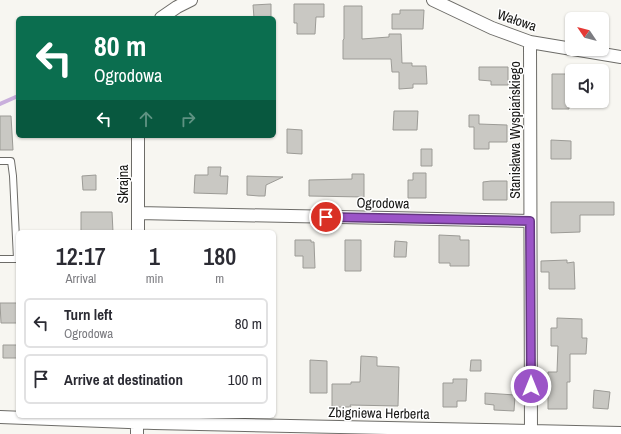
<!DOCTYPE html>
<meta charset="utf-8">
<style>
body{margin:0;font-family:"Archivo Narrow",sans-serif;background:#f7f7f7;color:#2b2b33;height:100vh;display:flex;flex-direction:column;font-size:15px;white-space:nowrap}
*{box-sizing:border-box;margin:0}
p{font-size:13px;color:#7c7c81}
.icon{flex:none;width:22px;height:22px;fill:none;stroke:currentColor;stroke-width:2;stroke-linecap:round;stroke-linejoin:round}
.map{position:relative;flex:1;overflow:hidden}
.side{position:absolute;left:16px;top:230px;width:260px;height:188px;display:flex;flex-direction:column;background:#fff;border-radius:6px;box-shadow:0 1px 3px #0004}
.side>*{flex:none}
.hud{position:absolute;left:16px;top:16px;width:260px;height:122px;border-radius:6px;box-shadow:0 1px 3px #0004;background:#0b6e4f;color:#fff;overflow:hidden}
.needle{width:26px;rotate:305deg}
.tools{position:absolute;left:565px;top:12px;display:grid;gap:8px}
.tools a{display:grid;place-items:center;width:44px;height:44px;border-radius:6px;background:#fff;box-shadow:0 1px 3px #0004;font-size:20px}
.pin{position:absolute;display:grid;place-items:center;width:34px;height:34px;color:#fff;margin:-17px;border:2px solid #fff;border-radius:50%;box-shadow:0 1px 4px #0007}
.me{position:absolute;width:44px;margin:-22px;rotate:0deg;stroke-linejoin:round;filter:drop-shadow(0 0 3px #0008)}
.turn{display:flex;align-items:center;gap:14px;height:84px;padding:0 12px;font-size:18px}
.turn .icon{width:52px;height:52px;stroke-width:2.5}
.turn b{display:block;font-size:28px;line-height:34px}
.lanes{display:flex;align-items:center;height:38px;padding:0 12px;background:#0003;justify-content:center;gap:20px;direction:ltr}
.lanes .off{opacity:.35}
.eta{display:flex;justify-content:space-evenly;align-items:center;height:68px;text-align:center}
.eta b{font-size:24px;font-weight:600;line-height:28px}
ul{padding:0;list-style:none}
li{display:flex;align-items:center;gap:12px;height:50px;margin:0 8px 6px;padding:0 4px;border:2px solid #e1e1e2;border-radius:6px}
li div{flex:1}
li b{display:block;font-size:15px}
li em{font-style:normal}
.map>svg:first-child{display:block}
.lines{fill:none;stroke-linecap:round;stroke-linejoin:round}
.stream{stroke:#c9afdc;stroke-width:4}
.building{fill:#c9c8c3;stroke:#9c9b96}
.lane-casing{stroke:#6d6c68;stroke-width:8}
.street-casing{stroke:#6d6c68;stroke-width:14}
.lane{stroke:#fff;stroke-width:6}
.street{stroke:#fff;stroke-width:12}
.route-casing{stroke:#653781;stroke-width:10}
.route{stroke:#9b54c7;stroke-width:7}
.labels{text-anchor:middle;stroke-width:3;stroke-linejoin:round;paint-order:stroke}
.street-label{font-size:14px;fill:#181816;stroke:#fff}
</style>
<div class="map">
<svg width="621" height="434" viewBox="0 0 621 434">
<rect width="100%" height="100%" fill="#f7f6f1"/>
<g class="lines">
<!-- stream -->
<path class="stream" d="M0 104 18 96"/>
</g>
<!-- building -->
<path class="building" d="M271 4V18H254L253 5Z
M294 4H324V17H316L315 34H297V23H294Z
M344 6H362V39L389 37V34H401L402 63H412V66H426L427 84H413V88L399 89V72H392L391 59H343V40L344 39Z
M400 10H424L423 29H392V14H400Z
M479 67H508V85H491V81L479 80Z
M552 74H569V109H552Z
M394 111H418L417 130H393Z
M469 115H479V124L507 125V142H489V149H474V127H469Z
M0 116H11L13 150H0Z
M287 129 302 130V154L287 153Z
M551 140 571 141V159H551Z
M421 149H432V166H421Z
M208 167H221L220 176H228L227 194 194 193 195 175H208Z
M413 173H426V198H408V180H413Z
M352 174H364V197L309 196V180L352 179Z
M96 175V190H83L82 176Z
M247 176 283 177 266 185 265 196H259L247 195Z
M491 181H507V200H483V182Z
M551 202H614V215H580V232L551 233Z
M81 212H112L113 232H81Z
M439 235 460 236V240H469V266H450V263H439Z
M295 240H311V242H314L315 268H303V256H295Z
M345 240H361V271H345Z
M395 241 407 242 406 257H394Z
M567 260V263L574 262 575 289H549V272H541V261Z
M0 303H18V323H1Z
M557 318 582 319V338H587L586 354H570V382H567V409H548V372H557L558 346H551V328H557Z
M3 345H18V358H3Z
M361 356 377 357V366L399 367 398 406 350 405 351 407H332V384H351V382H360Z
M310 360 327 361V393H310Z
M471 360H481V371H470Z
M453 379H467L466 401H457V407H443V383H453Z
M594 390 610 392 608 409 593 408Z
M485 393 515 395 514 411 494 410V405L485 404Z"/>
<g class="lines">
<defs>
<path id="lane" d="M0 161H11L13 176 17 259
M0 259H18"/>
<path id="street" d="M433 0 492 28 530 42 572 49
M161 18 177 7 191 0
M530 42 531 434
M573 49 621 57
M138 213 530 221
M138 232V136
M0 417 154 423 621 433
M137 434V416"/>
</defs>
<!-- lane casing -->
<use href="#lane" class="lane-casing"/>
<!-- street casing -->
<use href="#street" class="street-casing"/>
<!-- lane -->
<use href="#lane" class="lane"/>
<!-- street -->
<use href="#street" class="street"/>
</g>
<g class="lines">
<defs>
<path id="route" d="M326 217 530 221 531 386"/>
</defs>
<!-- route casing -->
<use href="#route" class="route-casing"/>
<!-- route -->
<use href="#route" class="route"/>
</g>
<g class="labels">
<!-- street labels -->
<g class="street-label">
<text transform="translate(517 20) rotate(19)" y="5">Wałowa</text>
<text transform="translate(515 130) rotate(-90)" y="5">Stanisława Wyspiańskiego</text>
<text transform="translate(123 184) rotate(-90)" y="5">Skrajna</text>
<text transform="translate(383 203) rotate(1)" y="5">Ogrodowa</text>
<text transform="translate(379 413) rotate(1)" y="5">Zbigniewa Herberta</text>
</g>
</g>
</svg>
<div class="tools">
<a><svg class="needle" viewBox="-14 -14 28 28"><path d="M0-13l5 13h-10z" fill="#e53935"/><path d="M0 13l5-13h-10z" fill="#7c7c81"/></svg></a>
<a><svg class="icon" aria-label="sound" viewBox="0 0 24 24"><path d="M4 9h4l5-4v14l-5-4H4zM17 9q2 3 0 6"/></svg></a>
</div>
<div class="pin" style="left:326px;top:217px;background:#d93025"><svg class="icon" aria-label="arrive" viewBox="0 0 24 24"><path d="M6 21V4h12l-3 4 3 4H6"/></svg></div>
<svg class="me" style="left:531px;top:386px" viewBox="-20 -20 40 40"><circle r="17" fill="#9b54c7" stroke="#fff" stroke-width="3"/><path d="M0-11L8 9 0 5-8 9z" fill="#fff"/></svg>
<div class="hud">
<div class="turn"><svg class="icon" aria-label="left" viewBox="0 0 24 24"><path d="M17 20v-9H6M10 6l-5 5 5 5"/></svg><div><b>80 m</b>Ogrodowa</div></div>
<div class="lanes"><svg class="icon" aria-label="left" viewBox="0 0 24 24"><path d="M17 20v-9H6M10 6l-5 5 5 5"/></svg><svg class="icon off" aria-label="ahead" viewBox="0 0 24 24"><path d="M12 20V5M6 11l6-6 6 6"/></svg><svg class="icon off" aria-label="right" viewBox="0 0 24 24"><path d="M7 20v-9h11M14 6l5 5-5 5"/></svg></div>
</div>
<section class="side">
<div class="eta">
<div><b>12:17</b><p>Arrival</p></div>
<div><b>1</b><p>min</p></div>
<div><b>180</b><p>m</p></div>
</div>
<ul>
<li><svg class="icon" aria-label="left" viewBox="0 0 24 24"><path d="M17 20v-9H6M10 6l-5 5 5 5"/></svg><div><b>Turn left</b><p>Ogrodowa</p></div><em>80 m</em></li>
<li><svg class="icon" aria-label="arrive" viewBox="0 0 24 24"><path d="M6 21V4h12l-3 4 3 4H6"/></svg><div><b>Arrive at destination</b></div><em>100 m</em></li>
</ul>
</section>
</div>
